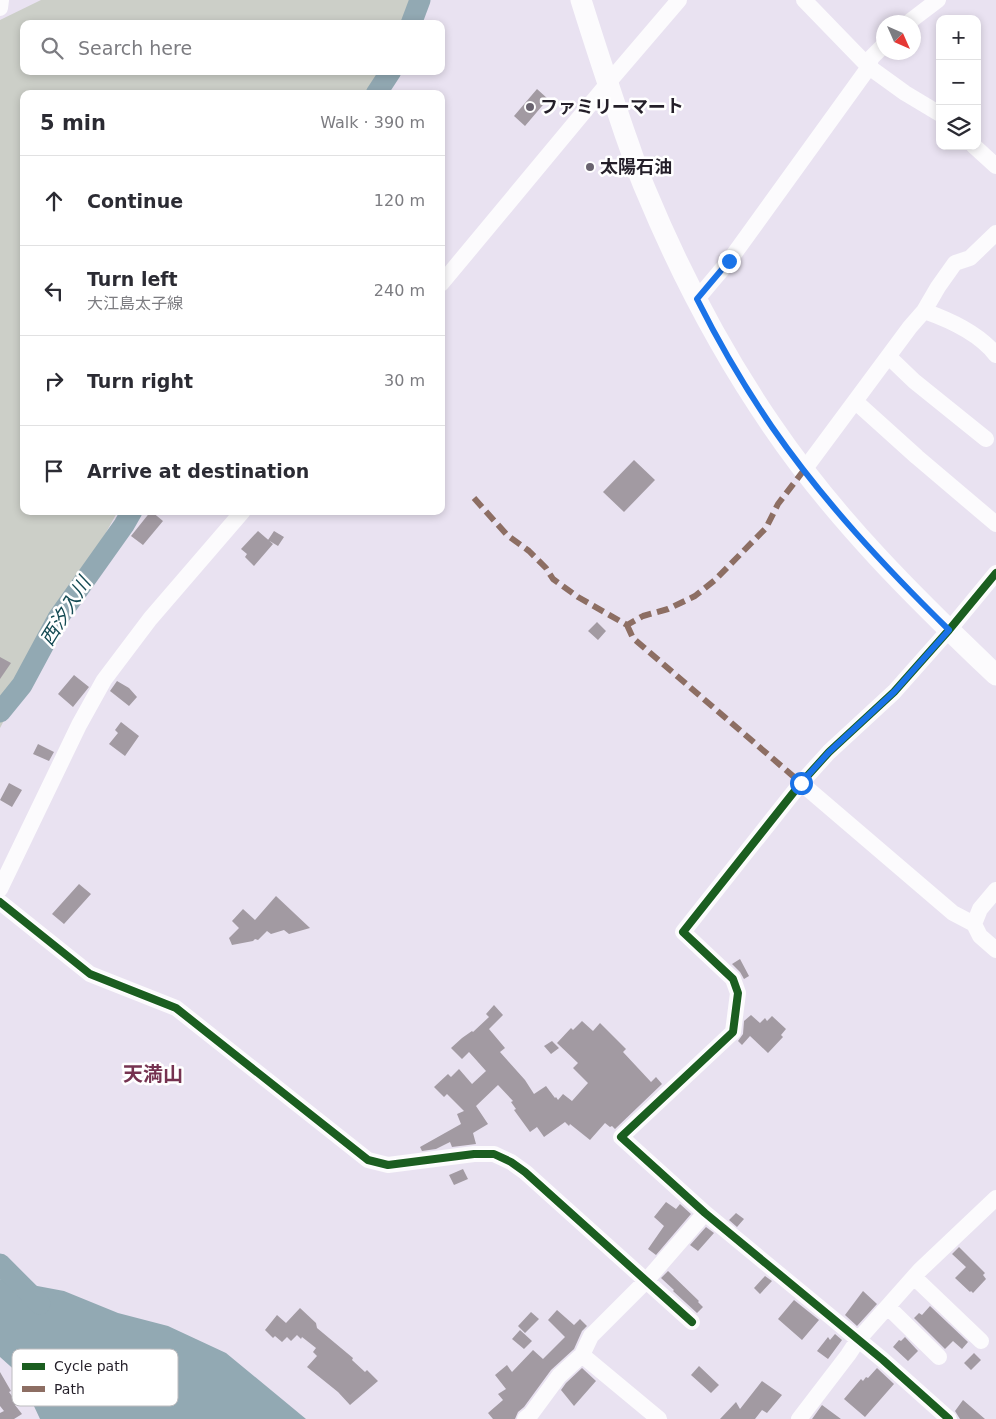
<!DOCTYPE html>
<meta charset="utf-8">
<style>
body{margin:0;font-family:"DejaVu Sans","Noto Sans JP",sans-serif;background:#f2f2f3;color:#2b2b33}
.controls{position:absolute;right:15px;top:15px;display:grid;overflow:hidden;border-radius:10px;box-shadow:0 2px 8px #0003}
.controls button{width:45px;height:45px;display:grid;place-items:center;padding:0;border:0;border-bottom:1px solid #e1e1e2;background:#fff;color:#2b2b33;font:25px sans-serif}
.compass{position:absolute;left:876px;top:15px;width:45px;height:45px;border-radius:50%;background:#fff;box-shadow:0 2px 8px #0003;rotate:135deg}
.stop{position:absolute;width:15px;height:15px;margin:-11px;border:4px solid #1a73e8;border-radius:50%;background:#fff}
.stop.end{background:#1a73e8;border-color:#fff;box-shadow:0 1px 5px #0008}
.list{margin:0;padding:0;list-style:none}
h2{display:flex;justify-content:space-between;align-items:center;height:65px;margin:0;padding:0 20px;font-size:21px}
h2 small{font-size:16px;font-weight:400;color:#7c7c81}
.list li{display:grid;grid-template-columns:32px 1fr auto;gap:15px;align-items:center;box-sizing:border-box;height:90px;padding:0 20px;border-top:1px solid #e1e1e2}
.list b{display:block;font-size:19px;white-space:nowrap}
.list p{margin:0;font-size:16px;white-space:nowrap;color:#7c7c81}
.list em{font-size:16px;font-style:normal;color:#7c7c81}
.icon{flex:none;width:28px;height:28px;fill:none;stroke:currentColor;stroke-width:2;stroke-linecap:round;stroke-linejoin:round}
.map{position:relative;flex:none;width:996px;height:1419px;overflow:hidden}
.search{position:absolute;background:#fff;box-shadow:0 2px 8px #0003;left:20px;top:20px;width:425px;height:55px;display:flex;align-items:center;gap:12px;box-sizing:border-box;padding:0 18px;border-radius:10px;color:#7c7c81;font-size:19px}
.panel{position:absolute;background:#fff;box-shadow:0 2px 8px #0003;left:20px;top:90px;width:425px;height:425px;border-radius:10px}
.map>svg:first-child{display:block}
.green{fill:#cccfc8}
.water{fill:#92a9b3}
.lines{fill:none;stroke-linecap:round;stroke-linejoin:round}
.river{stroke:#92a9b3;stroke-width:21}
.building{fill:#a29aa2}
.minor{stroke:#fcfbfd;stroke-width:16}
.major{stroke:#fcfbfd;stroke-width:21}
.quiet{stroke:#8d6e63;stroke-width:6;stroke-dasharray:12 6;stroke-linecap:butt}
.cycleway-casing{stroke:#fff;stroke-width:11}
.cycleway{stroke:#1b5e20;stroke-width:8}
.route{stroke:#1a73e8;stroke-width:6}
.poi-dot{fill:#69636f;stroke:#fff;stroke-width:2}
.labels{text-anchor:middle;stroke-width:5;stroke-linejoin:round;paint-order:stroke}
.poi-label{font-size:18px;font-weight:bold;fill:#241f29;stroke:#fff;text-anchor:start}
.water-label{font-size:19px;font-style:italic;fill:#144a53;stroke:#fff}
.quarter-label{font-size:20px;font-weight:bold;fill:#753250;stroke:#fff}
.key{fill:#fff;stroke:#bdbcbf;stroke-width:1}
.key-label{font-size:14px;fill:#241f29}
</style>
<div class="map">
<svg width="996" height="1419" viewBox="0 0 996 1419">
<rect width="100%" height="100%" fill="#e9e2f1"/>
<path class="green" d="M41,0H413L404,24H24V71H386L383,81L373,94H24V511H118L65,606L0,728V20Z"/>
<path class="water" d="M0,1279L64,1291L118,1313L168,1326L226,1353L306,1419H40L19,1374L0,1357Z"/>
<g class="lines">
<path class="river" d="M411,24L420,0
M376,94L391,71
M0,712L22,685L58,618L124,525L132,511
M0,1264L40,1304"/>
</g>
<path class="building" d="M537,89L548,99L525,126L514,116Z
M634,460L655,480L624,512L603,492Z
M151,511L163,521L143,545L131,536Z
M258,531L273,544L254,566L245,557L247,554L241,549Z
M274,531L284,537L278,546L268,540Z
M597,622L606,631L598,640L588,631Z
M0,657L11,663L0,679Z
M74,675L89,687L73,707L58,694Z
M117,681L129,688L137,697L129,706L110,691Z
M121,722L139,736L125,756L109,744L118,733L115,730Z
M38,744L54,752L49,761L33,754Z
M9,783L22,790L12,807L0,800Z
M79,884L91,894L64,924L52,914Z
M276,896L310,928L289,934L284,930L271,934L267,931L258,940L255,939L253,941L232,945L229,938L239,928L232,921L243,909L255,920Z
M740,959L749,976L744,979L740,972L732,964Z
M494,1005L503,1015L489,1029L505,1048L500,1052L525,1080L534,1094L546,1086L555,1098L556,1097L558,1100L563,1094L572,1101L588,1083L573,1068L578,1063L557,1043L571,1028L573,1030L582,1021L593,1031L600,1023L626,1049L623,1052L651,1082L656,1077L662,1084L615,1129L612,1126L610,1127L605,1123L590,1140L570,1124L569,1126L565,1122L544,1137L537,1127L530,1132L514,1110L516,1109L511,1102L513,1101L498,1085L476,1106L488,1124L473,1133L476,1144L452,1147L450,1142L436,1149L422,1151L420,1147L461,1124L457,1114L464,1111L447,1094L444,1097L434,1087L448,1074L451,1077L459,1069L472,1084L486,1071L469,1052L462,1059L451,1048L462,1038L472,1031L473,1032L489,1017L486,1014Z
M751,1015L760,1023L765,1018L767,1021L772,1016L786,1029L781,1035L783,1037L768,1053L750,1036L742,1045L738,1041L743,1034L744,1021Z
M552,1041L559,1048L551,1054L544,1046Z
M463,1169L468,1179L454,1185L449,1175Z
M666,1202L676,1209L680,1204L691,1214L656,1255L648,1249L664,1226L654,1217Z
M736,1213L744,1219L737,1227L729,1220Z
M706,1227L714,1233L698,1251L690,1245Z
M959,1247L985,1273L983,1275L986,1279L973,1293L971,1291L970,1292L955,1278L966,1267L952,1254Z
M668,1271L699,1301L698,1302L703,1307L697,1313L673,1291L674,1290L661,1278Z
M765,1276L772,1281L760,1294L754,1288Z
M863,1291L877,1304L857,1326L845,1315Z
M794,1300L819,1320L802,1340L778,1319Z
M930,1306L968,1342L962,1349L953,1341L945,1349L914,1318L919,1313L922,1315Z
M300,1308L316,1323L317,1328L353,1358L352,1360L365,1372L367,1370L378,1381L350,1405L338,1392L307,1367L317,1356L313,1352L316,1348L302,1337L301,1339L297,1335L291,1341L287,1337L282,1342L275,1336L273,1338L265,1330L277,1315L286,1323Z
M557,1310L574,1325L580,1319L587,1326L582,1331L574,1349L551,1370L524,1407L518,1412L515,1419H493L488,1413L503,1400L498,1394L506,1389L495,1375L507,1365L512,1372L533,1350L543,1359L565,1337L548,1320Z
M531,1312L539,1319L525,1333L518,1326Z
M520,1330L532,1341L524,1349L512,1339Z
M835,1334L842,1340L828,1359L817,1351L828,1337L830,1340Z
M905,1337L918,1351L908,1361L893,1347L899,1340L901,1341Z
M974,1353L981,1360L971,1370L964,1363Z
M699,1366L719,1385L711,1393L691,1375Z
M582,1368L596,1381L574,1406L561,1390L566,1383Z
M877,1368L894,1384L865,1417L844,1399L861,1379L863,1381L866,1377L868,1378Z
M0,1372L11,1391L9,1392L17,1403L15,1405L22,1414L14,1419H0V1413L4,1411L0,1406Z
M762,1381L782,1395L767,1413L762,1410L755,1419H720L736,1402L740,1409Z
M963,1400L985,1419H960L955,1411Z
M822,1405L841,1419H812Z"/>
<g class="lines">
<path class="minor" d="M804,0L869,67L905,93L940,114
M0,8L1,0
M909,22L938,0
M974,146L996,166
M441,284L608,83L679,0
M697,299L729,261L869,67L871,58L884,45
M924,311C950,320 979,333 996,355
M889,357L914,381L986,439
M856,402L917,457L996,524
M804,470L910,327L924,311L938,287L955,263L970,258L996,233
M801,783L953,913L974,924
M0,889L79,725L104,680L150,619L243,511
M996,890L980,909L974,924L980,936L996,950
M0,902L90,974L176,1008L368,1160L388,1165L474,1154H494L511,1162L525,1172L692,1322
M914,1277L981,1341
M888,1307L939,1357
M582,1355L659,1419
M525,1419L531,1414L559,1376L582,1355L591,1336L646,1281L705,1213
M799,1419L848,1355L858,1340L920,1270L996,1198
M949,1419L883,1360L705,1213L621,1137L733,1032L738,993L733,979L683,932L801,783L829,752L894,692L949,630L996,573"/>
<path class="major" d="M581,0C595,45 610,90 625,134C632,153 638,173 646,191C680,273 722,353 772,426C835,519 915,598 996,675"/>
<path class="quiet" d="M474,498L507,535L529,551L546,568L553,579L578,597L627,625L643,616L668,609L695,596L715,580L766,528L778,504L804,470
M627,625L633,638L801,783"/>
<g class="cycleway-casing">
<path id="cycleway" d="M0,902L90,974L176,1008L368,1160L388,1165L474,1154H494L511,1162L525,1172L692,1322
M949,1419L883,1360L705,1213L621,1137L733,1032L738,993L733,979L683,932L801,783L829,752L894,692L949,630L996,573"/>
</g>
<use href="#cycleway" class="cycleway"/>
</g>
<g class="lines">
<path class="route" d="M729,261L697,299C719,343 744,386 772,427C823,501 885,567 949,630L894,692L829,752L801,783"/>
</g>
<g class="poi-dot">
<circle cx="530" cy="107" r="5"/>
<circle cx="590" cy="167" r="5"/>
</g>
<g class="labels">
<g class="poi-label">
<text x="540" y="113">ファミリーマート</text>
<text x="600" y="173">太陽石油</text>
</g>
<g class="water-label">
<text transform="translate(65 611) rotate(-58)" y="7">西汐入川</text>
</g>
<g class="quarter-label">
<text x="153" y="1081">天満山</text>
</g>
</g>
<rect x="12" y="1349" width="166" height="57" rx="8" class="key"/>
<rect x="22" y="1363" width="23" height="7" fill="#1b5e20"/>
<rect x="22" y="1386" width="23" height="6" fill="#8d6e63"/>
<g class="key-label">
<text x="54" y="1371">Cycle path</text>
<text x="54" y="1394">Path</text>
</g>
</svg>
<div class="controls">
<button>+</button>
<button>−</button>
<button><svg class="icon" aria-label="layers" viewBox="0 0 24 24"><path d="M12 4l9 5-9 5-9-5zM3 14l9 5 9-5"/></svg></button>
</div>
<svg class="compass" viewBox="-18 -18 36 36"><path d="M0-13l5 13h-10z" fill="#e53935"/><path d="M0 13l5-13h-10z" fill="#7c7c81"/></svg>
<div class="stop" style="left:801px;top:783px"></div>
<div class="stop end" style="left:729px;top:261px"></div>
<div class="search"><svg class="icon" aria-label="search" viewBox="0 0 24 24"><circle cx="10" cy="10" r="6"/><path d="M15 15l6 6"/></svg>Search here</div>
<section class="panel">
<h2>5 min<small>Walk · 390 m</small></h2>
<ul class="list">
<li><svg class="icon" aria-label="ahead" viewBox="0 0 24 24"><path d="M12 20V5M6 11l6-6 6 6"/></svg><div><b>Continue</b></div><em>120 m</em></li>
<li><svg class="icon" aria-label="left" viewBox="0 0 24 24"><path d="M17 20v-9H6M10 6l-5 5 5 5"/></svg><div><b>Turn left</b><p>大江島太子線</p></div><em>240 m</em></li>
<li><svg class="icon" aria-label="right" viewBox="0 0 24 24"><path d="M7 20v-9h11M14 6l5 5-5 5"/></svg><div><b>Turn right</b></div><em>30 m</em></li>
<li><svg class="icon" aria-label="arrive" viewBox="0 0 24 24"><path d="M6 21V4h12l-3 4 3 4H6"/></svg><div><b>Arrive at destination</b></div></li>
</ul>
</section>
</div>
